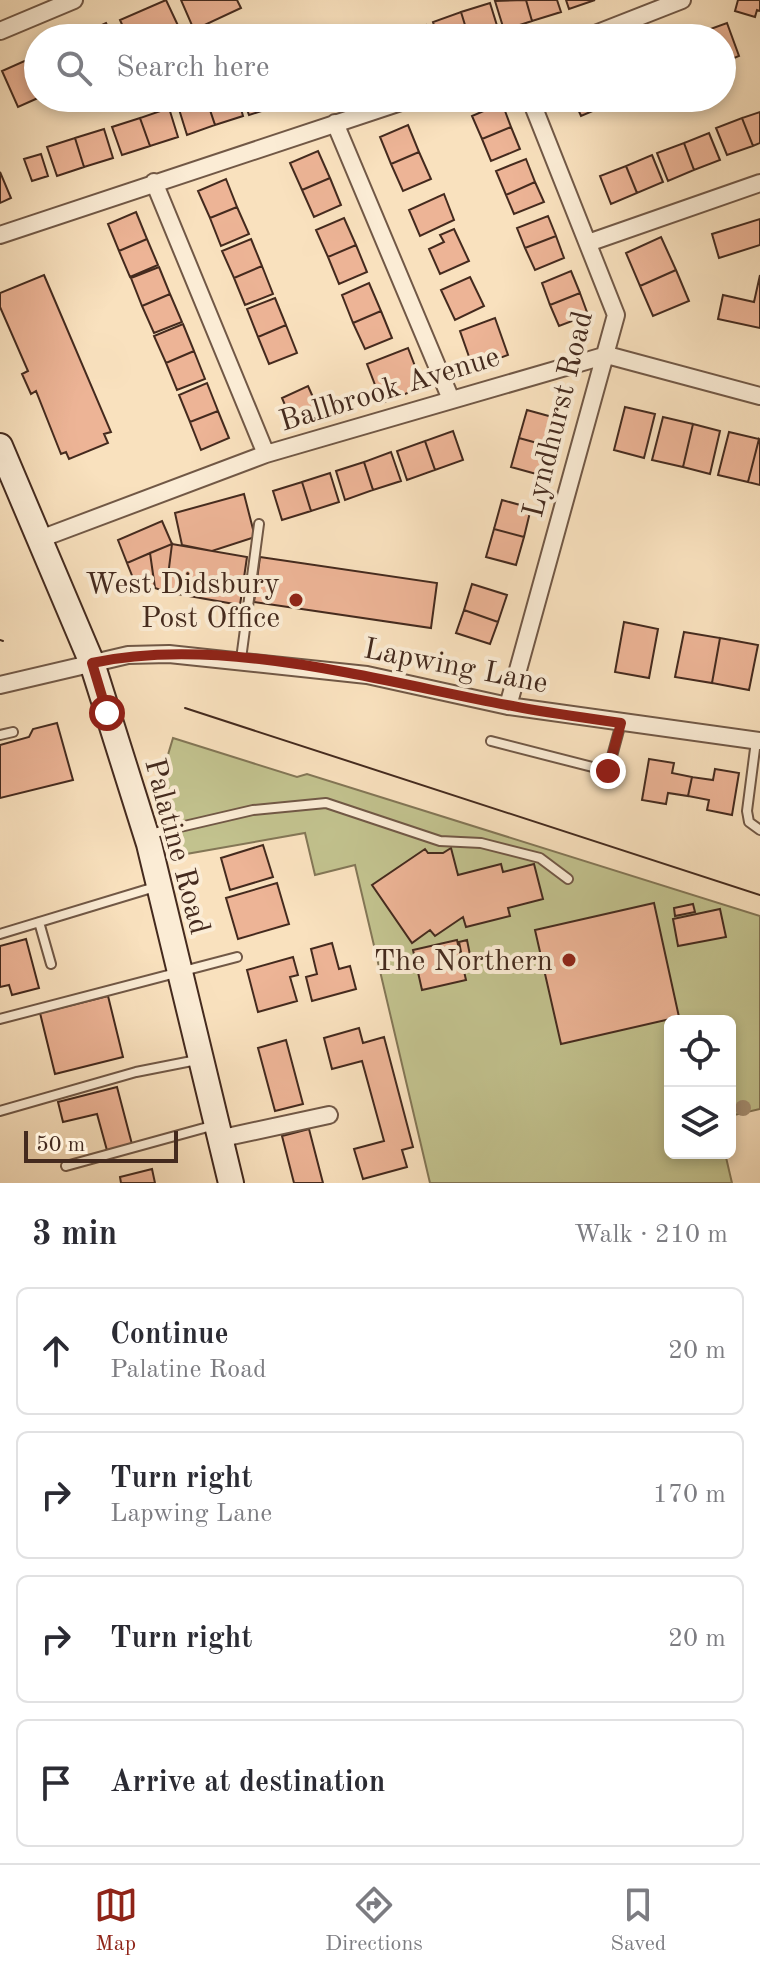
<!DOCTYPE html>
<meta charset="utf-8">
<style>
body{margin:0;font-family:"Old Standard TT",serif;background:#f2f2f3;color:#2b2b33}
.controls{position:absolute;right:24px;bottom:24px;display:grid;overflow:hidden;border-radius:12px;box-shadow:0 4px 12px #0003}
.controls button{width:72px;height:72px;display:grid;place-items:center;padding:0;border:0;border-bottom:2px solid #e1e1e2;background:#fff;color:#2b2b33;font:40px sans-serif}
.scale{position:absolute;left:24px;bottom:20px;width:154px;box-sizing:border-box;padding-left:8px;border:4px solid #442a1e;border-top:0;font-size:22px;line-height:28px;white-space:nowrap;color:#442a1e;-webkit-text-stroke:6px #fbecd5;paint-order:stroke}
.stop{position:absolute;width:24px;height:24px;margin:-18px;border:6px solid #8f2418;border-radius:50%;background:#fff}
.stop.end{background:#8f2418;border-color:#fff;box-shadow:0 2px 8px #0008}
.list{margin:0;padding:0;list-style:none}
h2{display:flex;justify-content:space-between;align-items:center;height:104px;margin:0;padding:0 32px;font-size:34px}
h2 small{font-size:26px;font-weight:400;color:#7c7c81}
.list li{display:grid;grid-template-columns:52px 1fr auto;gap:24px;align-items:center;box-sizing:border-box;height:128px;margin:0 16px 16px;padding:0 16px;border:2px solid #e1e1e2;border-radius:12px}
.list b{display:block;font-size:30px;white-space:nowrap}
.list p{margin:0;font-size:26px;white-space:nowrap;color:#7c7c81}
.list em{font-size:26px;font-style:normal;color:#7c7c81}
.icon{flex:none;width:44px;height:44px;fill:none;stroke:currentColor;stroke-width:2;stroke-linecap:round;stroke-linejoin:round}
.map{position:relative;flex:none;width:760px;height:1183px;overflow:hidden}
.search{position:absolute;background:#fff;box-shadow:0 4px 12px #0003;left:24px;right:24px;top:24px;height:88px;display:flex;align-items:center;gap:20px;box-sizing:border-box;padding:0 28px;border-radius:44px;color:#7c7c81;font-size:30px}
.sheet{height:680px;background:#fff}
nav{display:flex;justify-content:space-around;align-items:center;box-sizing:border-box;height:112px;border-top:2px solid #e1e1e2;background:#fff;font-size:22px;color:#7c7c81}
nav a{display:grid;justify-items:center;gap:4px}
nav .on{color:#8f2418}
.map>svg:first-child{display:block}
.green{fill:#c2c28e;stroke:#837656;stroke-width:2}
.building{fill:#edb496;stroke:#442a1e;stroke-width:2}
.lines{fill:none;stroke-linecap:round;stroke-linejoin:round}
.service-casing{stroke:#715846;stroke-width:12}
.minor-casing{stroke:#715846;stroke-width:20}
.secondary-casing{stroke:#442a1e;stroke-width:28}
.service{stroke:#fbecd5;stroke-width:8}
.minor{stroke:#fbecd5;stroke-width:16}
.secondary{stroke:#fbecd5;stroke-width:24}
.tram{stroke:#442a1e;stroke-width:2}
.tree{fill:#a79175}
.route{stroke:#8f2418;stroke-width:10}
.poi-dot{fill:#8f2418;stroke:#fbecd5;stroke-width:3}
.labels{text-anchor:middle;stroke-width:8;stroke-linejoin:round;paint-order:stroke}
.street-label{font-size:30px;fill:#442a1e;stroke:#fbecd5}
.poi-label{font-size:30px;fill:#442a1e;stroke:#fbecd5;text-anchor:end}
</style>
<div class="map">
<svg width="760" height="1183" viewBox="0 0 760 1183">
<rect width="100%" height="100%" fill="#f9e1be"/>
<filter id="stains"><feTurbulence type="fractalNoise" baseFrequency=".0025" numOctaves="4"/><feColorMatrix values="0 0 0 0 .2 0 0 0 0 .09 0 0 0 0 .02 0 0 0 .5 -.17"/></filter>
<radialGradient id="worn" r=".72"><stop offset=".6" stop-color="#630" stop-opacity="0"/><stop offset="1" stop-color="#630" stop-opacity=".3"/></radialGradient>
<path class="green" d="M173,738L297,777L307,774L760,916V1109L730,1116V1021H670V1153H725L732,1183H430L355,865L315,875L305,833L169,857L155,798Z"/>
<path class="building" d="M166,0L182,34L173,38H128L120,20Z
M181,0H237L241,8L194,30Z
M526,0L532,21L504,30L495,1Z
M526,0H557L561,12L532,21Z
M566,0H595L569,9Z
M738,0H760V11L757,10L755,17L735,11Z
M490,3L499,32L469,38L461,12Z
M461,12L469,38H438L433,22Z
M106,23L113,38H73Z
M727,23L739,56L722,63V38H705L702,32Z
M426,25L430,38H399L397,34Z
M38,55V98L18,107L2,71Z
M206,98L215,125L187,135L178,106Z
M206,98H238L243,116L215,125Z
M243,98H274L277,106L249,115Z
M274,98H300L277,106Z
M573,98H604L607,105L581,116Z
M502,103L511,127L482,139L472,116Z
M169,108L178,137L150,146L140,118Z
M760,112V143L753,146L742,118Z
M140,118L150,146L122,155L112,127Z
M742,118L753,146L727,155L716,128Z
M408,125L419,152L391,164L380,137Z
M511,127L520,149L491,161L482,139Z
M104,129L113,158L84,167L75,138Z
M709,133L720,160L694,170L684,143Z
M75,138L84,167L57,176L47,147Z
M684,143L694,170L668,181L657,153Z
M318,151L330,178L302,190L290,163Z
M419,152L431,179L403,191L391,164Z
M41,154L48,176L32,181L24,159Z
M652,155L663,182L637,193L626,166Z
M526,159L535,182L506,195L496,171Z
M626,166L637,193L611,204L600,176Z
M0,172L11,198L0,203Z
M330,178L341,205L314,217L302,190Z
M226,179L237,207L210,218L198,191Z
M535,182L544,202L514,214L506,195Z
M444,194L454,220L420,236L409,210Z
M237,207L249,234L221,246L210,218Z
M136,212L147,239L119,251L108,224Z
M548,216L556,236L525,248L517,228Z
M344,218L356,245L328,257L316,230Z
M760,219V245L719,258L712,234Z
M454,229L469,261L440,274L429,249L444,242L440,235Z
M556,236L564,258L535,270L525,248Z
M661,237L676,270L640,286L626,253Z
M147,239L158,265L130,277L119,251Z
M251,239L262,266L234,278L222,251Z
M356,245L367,272L339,284L328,257Z
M262,266L273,294L245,305L234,278Z
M159,267L170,294L142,306L131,278Z
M676,270L689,301L653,316L640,286Z
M571,271L580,293L550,305L542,283Z
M44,275L111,432L104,434L108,443L69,459L66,452L61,454L36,391L31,394L22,374L28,371L0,307V293Z
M760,275V328L718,319L723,295L754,302Z
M470,277L484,306L455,320L441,290Z
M369,283L381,311L353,323L342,295Z
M580,293L588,315L559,326L550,305Z
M170,294L182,322L154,333L142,306Z
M275,298L286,325L258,337L247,309Z
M381,311L392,338L365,349L353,323Z
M495,318L508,355L473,368L460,331Z
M183,324L194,351L166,363L154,336Z
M286,325L297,353L269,364L258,337Z
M408,348L423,387L382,403L367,364Z
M194,351L205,379L177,390L166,363Z
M207,383L218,411L190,422L179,395Z
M308,386L320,413L293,424L282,398Z
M625,407L655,414L644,458L614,450Z
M527,410L556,418L548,446L519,438Z
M218,411L229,438L201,450L190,422Z
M663,417L693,424L683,467L652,460Z
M693,424L720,431L710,474L683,467Z
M453,431L463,460L435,470L425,441Z
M729,432L759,439L748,482L718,475Z
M519,438L548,446L540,475L511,467Z
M759,439L760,440V485L748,482Z
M425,441L435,470L407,480L397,451Z
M391,452L401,481L373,490L364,462Z
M364,462L373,490L345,500L336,471Z
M330,473L339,502L311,511L302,482Z
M302,482L311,511L282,520L273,491Z
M244,494L255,537L212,551L182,545L175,513Z
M502,500L531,508L524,537L494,529Z
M162,521L172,544L127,563L118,540Z
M494,529L524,537L516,565L486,557Z
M172,544L166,592L155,588L150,553Z
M172,544L247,557L240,605L166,592Z
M150,553L155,588L135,583L127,563Z
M260,557L437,583L431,628L254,602Z
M472,584L507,595L498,622L464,610Z
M464,610L498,622L490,644L456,633Z
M624,622L658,629L649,678L615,672Z
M684,632L720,638L712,683L675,677Z
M720,638L758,645L749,690L712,683Z
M57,723L73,780L0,798V745L29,737L33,729Z
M649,759L674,763L672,773L692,777L688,796L668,793L666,804L642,800Z
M715,769L739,773L732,815L707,810L709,800L688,796L692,777L713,780Z
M263,845L273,877L230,890L221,858Z
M451,848L458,875L501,864L503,872L534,864L543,899L508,908L510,916L466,927L463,917L435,936L430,930L412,943L372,885L425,849L428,853H443Z
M277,883L289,924L238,939L226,898Z
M654,903L679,1017L561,1044L535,930Z
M693,904L695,912L675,916L674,908Z
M720,909L726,937L678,946L673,919Z
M26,939L39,988L12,995L9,985L0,987V946Z
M457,940L466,980L422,990L413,950Z
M467,940L471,960L463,962L459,942Z
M332,943L339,969L350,966L356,989L312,1001L306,977L317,974L311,949Z
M293,957L298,975L290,977L297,1001L258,1012L247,970Z
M108,996L123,1057L55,1074L40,1013Z
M359,1028L363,1043L384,1037L413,1147L402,1150L407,1167L363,1179L354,1149L384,1141L362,1061L332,1069L324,1038Z
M286,1040L303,1104L275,1111L258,1048Z
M117,1087L133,1148L108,1154L97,1114L63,1122L58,1102Z
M309,1129L323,1183H294L282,1136Z
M152,1169L155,1183H121L120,1177Z"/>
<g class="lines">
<g class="service-casing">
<path id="service" d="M241,659L259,524
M0,735L13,732
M491,741L608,771L621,723
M756,741L747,811L749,822L760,830
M150,834L253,810L326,803L440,841L481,843L540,858L568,879
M39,922L51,964
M0,934L155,887
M0,1019L237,957
M0,1111L136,1072L197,1060
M66,1166L215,1125"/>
</g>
<g class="minor-casing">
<path id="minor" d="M0,31L74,0
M585,38L682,0
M335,123L450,397
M154,182L266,454
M0,235L413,98
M588,243L760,183
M40,539L266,454L607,355L760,396
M0,685L128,655L169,654L367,675L508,706L760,741
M508,706L616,315L530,98
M218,1139L329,1115"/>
</g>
<g class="secondary-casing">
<path id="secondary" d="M0,446L92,663L149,844L231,1183"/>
</g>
<use href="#service" class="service"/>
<use href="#minor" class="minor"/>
<use href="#secondary" class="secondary"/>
<path class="tram" d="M0,640L3,641
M185,708L760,895"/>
</g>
<circle class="tree" cx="743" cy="1108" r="8"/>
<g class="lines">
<path class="route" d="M107,713L92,663C221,635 379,681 507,705C545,713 583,717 621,723L608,771"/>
</g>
<g class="poi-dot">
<circle cx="296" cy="600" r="8"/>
<circle cx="569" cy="960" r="8"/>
</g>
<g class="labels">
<g class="street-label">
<text transform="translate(389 388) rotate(-17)" y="10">Ballbrook Avenue</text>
<text transform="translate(557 414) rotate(-76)" y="10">Lyndhurst Road</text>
<text transform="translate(456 665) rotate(11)" y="10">Lapwing Lane</text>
<text transform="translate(178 846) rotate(75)" y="10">Palatine Road</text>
</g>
<g class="poi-label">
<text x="280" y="593">West Didsbury<tspan x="280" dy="34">Post Office</tspan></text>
<text x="553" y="970">The Northern</text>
</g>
</g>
<rect width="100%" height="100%" filter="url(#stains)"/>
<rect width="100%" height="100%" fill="url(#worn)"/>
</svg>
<div class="controls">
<button><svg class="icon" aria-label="locate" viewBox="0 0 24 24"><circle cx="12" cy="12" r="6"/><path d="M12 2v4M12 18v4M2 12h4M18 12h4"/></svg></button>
<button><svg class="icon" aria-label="layers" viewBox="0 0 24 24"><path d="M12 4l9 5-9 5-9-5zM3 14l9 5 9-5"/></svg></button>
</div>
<div class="scale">50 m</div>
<div class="stop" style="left:107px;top:713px"></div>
<div class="stop end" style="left:608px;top:771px"></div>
<div class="search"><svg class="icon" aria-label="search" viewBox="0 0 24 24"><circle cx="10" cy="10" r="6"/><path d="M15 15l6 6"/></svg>Search here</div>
</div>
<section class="sheet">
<h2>3 min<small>Walk · 210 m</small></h2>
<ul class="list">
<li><svg class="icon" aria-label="ahead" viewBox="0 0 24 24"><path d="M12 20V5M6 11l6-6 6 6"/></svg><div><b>Continue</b><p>Palatine Road</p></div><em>20 m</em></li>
<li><svg class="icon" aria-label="right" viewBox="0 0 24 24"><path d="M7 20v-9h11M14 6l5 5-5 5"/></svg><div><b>Turn right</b><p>Lapwing Lane</p></div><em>170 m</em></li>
<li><svg class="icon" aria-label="right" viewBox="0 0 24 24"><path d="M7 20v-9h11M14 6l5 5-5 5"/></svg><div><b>Turn right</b></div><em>20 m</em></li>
<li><svg class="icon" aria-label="arrive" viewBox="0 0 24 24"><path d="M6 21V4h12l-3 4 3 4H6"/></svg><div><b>Arrive at destination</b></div></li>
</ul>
</section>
<nav>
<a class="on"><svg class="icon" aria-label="map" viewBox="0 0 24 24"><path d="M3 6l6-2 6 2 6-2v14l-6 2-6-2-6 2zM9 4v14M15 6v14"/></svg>Map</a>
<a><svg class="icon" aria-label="directions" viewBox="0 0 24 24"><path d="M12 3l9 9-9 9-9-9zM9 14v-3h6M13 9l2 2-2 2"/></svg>Directions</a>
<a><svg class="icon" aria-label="saved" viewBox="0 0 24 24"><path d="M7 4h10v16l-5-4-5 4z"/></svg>Saved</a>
</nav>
